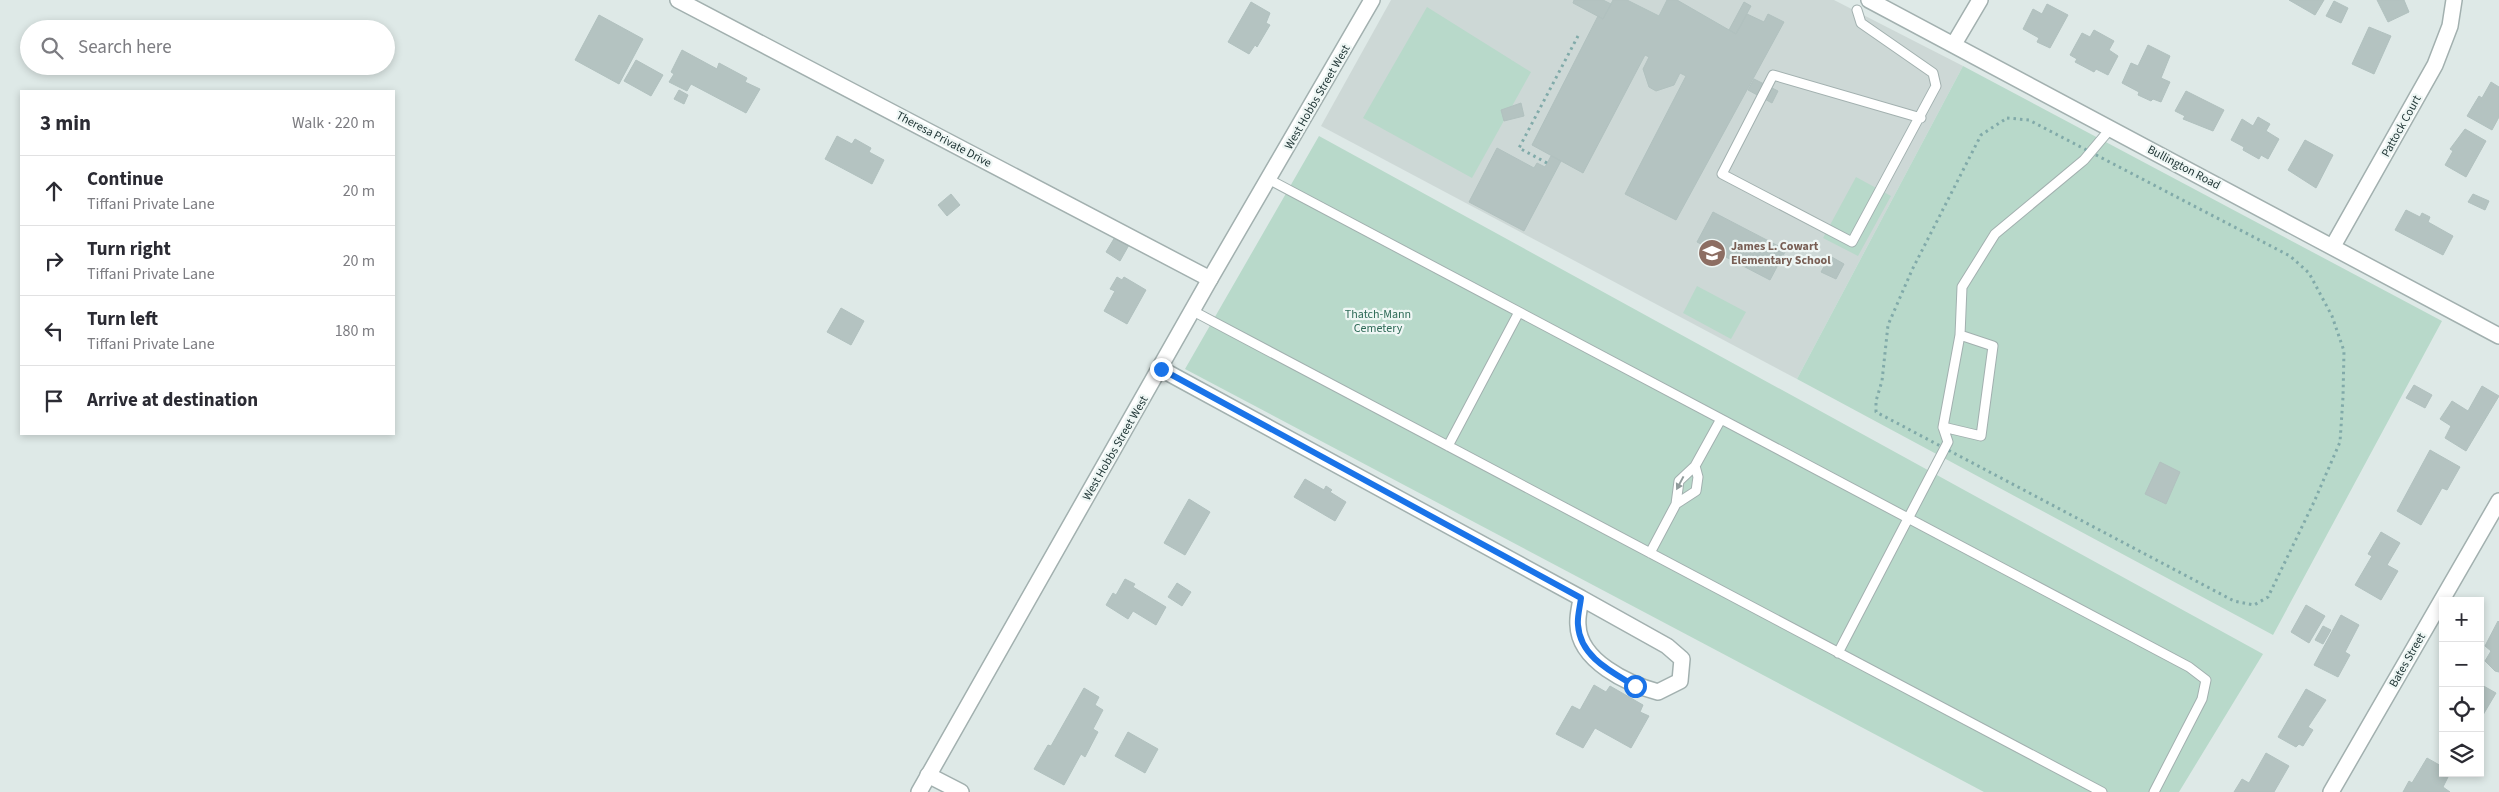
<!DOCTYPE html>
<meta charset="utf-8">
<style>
body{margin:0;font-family:"Source Sans 3",sans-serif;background:#f7f7f7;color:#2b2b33}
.controls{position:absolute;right:15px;bottom:15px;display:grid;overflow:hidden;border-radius:0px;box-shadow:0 2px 8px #0003}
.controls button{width:45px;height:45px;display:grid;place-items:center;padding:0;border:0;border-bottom:1px solid #e1e1e2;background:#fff;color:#2b2b33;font:25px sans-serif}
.stop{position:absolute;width:15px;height:15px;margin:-11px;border:4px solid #1a73e8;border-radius:50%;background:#fff}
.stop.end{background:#1a73e8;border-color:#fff;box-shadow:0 1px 5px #0008}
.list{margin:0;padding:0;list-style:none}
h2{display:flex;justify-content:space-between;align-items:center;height:65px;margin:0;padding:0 20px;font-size:21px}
h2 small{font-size:16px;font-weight:400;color:#7c7c81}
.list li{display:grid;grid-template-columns:32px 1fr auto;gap:15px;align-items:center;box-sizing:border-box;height:70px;padding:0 20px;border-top:1px solid #e1e1e2}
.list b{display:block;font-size:19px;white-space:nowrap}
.list p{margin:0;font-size:16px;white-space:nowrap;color:#7c7c81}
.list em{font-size:16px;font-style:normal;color:#7c7c81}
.icon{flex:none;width:28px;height:28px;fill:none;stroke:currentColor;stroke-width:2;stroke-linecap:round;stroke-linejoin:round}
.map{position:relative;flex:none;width:2499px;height:792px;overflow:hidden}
.search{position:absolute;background:#fff;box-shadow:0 2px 8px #0003;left:20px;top:20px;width:375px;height:55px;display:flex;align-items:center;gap:12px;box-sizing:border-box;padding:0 18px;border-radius:28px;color:#7c7c81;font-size:19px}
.panel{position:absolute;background:#fff;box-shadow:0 2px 8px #0003;left:20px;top:90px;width:375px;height:345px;border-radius:0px}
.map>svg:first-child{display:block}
.built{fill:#cdd8d6}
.green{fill:#b8d9ca}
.building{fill:#b4c3c1;stroke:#b1c1bf}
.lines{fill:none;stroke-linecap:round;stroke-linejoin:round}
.service-casing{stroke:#a2b0af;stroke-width:11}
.minor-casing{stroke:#a2b0af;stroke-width:18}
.tertiary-casing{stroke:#a2b0af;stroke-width:18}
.path{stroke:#81aaa9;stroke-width:3;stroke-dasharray:2.5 4;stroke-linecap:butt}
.service{stroke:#fff;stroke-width:9}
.minor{stroke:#fff;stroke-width:15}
.tertiary{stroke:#fff;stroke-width:15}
.oneway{fill:#909b9b}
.route{stroke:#1a73e8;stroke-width:6}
.labels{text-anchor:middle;stroke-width:4.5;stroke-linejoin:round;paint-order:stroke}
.street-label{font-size:12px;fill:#213737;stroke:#eef6f4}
.education-label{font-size:12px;font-weight:bold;fill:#785e54;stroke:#eef6f4;text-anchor:start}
.park-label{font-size:12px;fill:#2e6a57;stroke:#eef6f4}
</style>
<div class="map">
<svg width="2499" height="792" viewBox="0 0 2499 792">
<rect width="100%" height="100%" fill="#dee9e7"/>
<path class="built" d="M1391,0H1834L1963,66L1797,379L1321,126Z"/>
<path class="green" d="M1427,7L1531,72L1472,178L1363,118Z
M1963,66L2442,321L2273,635L1797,379Z
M1319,136L2263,654L2179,792H1984L1185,369Z
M1856,177L1891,196L1858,256L1823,238Z
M1697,286L1746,312L1731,339L1683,313Z"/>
<path class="building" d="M1574,0H1603L1611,4L1603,19L1573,3Z
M1613,0H1627L1659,16L1667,0H1677L1736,34L1747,14L1764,22L1768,14L1784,22L1676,220L1625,194L1686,76L1680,73L1674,85L1656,91L1649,87L1643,69L1649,57L1645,55L1583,173L1532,145L1598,16L1603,19Z
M2289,0H2324L2315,15Z
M2377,0H2404L2409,12L2388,22Z
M2334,1L2348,8L2341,23L2326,16Z
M1251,2L1270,13L1266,23L1270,25L1257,47L1255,45L1249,54L1228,42Z
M1744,2L1751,6L1736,34L1729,30Z
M2047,4L2068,15L2050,48L2037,42L2039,38L2023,29L2033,9L2042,14Z
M599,15L643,39L619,84L575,60Z
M2369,27L2391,36L2374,74L2352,64Z
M2094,30L2114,41L2109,50L2118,56L2108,75L2096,69L2094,72L2075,62L2077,59L2070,55L2082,33L2090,37Z
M2148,45L2170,56L2161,78L2170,82L2161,102L2153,99L2151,101L2138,95L2139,92L2122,83L2131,63L2138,66Z
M682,50L717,69L719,63L747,78L745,82L760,89L746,113L691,84L687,91L669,82L674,74L671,72Z
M636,60L663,75L651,96L624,81Z
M1754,79L1778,91L1772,103L1748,90Z
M2491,82L2499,87V117L2492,130L2467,116L2479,96L2482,98Z
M679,90L688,95L684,104L674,99Z
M2186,91L2224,110L2213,131L2183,119L2185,116L2175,111Z
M1521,103L1524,116L1504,121L1501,110Z
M2258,117L2270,124L2266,131L2279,139L2268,159L2261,155L2259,159L2243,150L2244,147L2231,140L2242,119L2253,126Z
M2465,129L2486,141L2466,177L2445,165L2453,151L2450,149Z
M837,136L852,144L855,139L871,148L869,152L884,160L872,184L825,159Z
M2305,140L2333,155L2316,188L2288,170Z
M1497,148L1534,168L1537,163L1545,167L1551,156L1561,161L1524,231L1469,202Z
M951,194L960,205L947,216L938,205Z
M2473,194L2489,201L2485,210L2468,202Z
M2406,210L2420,217L2422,213L2430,217L2428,222L2453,236L2443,255L2395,230Z
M1713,212L1786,250L1770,280L1697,242Z
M1115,237L1129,245L1120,261L1106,252Z
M1830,256L1844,264L1836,279L1821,272Z
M1117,277L1122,280L1124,277L1146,290L1127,324L1104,311L1115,291L1110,289Z
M841,308L864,321L851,345L827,332Z
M2414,385L2432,395L2425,408L2406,398Z
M2482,386L2499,396L2466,451L2445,438L2451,426L2440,419L2452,401L2468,411Z
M2430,450L2460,467L2447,490L2442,488L2421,525L2397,511Z
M2160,462L2180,472L2166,504L2145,494Z
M1305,479L1324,490L1326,486L1332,490L1330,492L1346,502L1335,521L1294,497Z
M1189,499L1210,512L1185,555L1164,543Z
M2381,532L2400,543L2387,565L2398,571L2381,600L2355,585L2372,556L2368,554Z
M1125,579L1135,584L1133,587L1166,607L1156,625L1133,611L1128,619L1106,605L1113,593L1116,595Z
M1177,583L1191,592L1182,606L1168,597Z
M2306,605L2325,616L2309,643L2291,632Z
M2341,615L2359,625L2345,652L2350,655L2338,677L2314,665Z
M2498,621L2499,622V672L2495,671L2485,661L2491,651L2485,646Z
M2323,626L2331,630L2323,644L2315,640Z
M2480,684L2496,693L2480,720Z
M1594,685L1606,692L1610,686L1643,705L1640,712L1649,716L1631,748L1595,728L1583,748L1556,734L1572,706L1580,710Z
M1084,688L1099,697L1095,705L1103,710L1093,729L1098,732L1085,757L1081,754L1064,785L1034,769L1048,745L1051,746Z
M2306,689L2326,700L2308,727L2313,730L2303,746L2299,744L2296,747L2278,737Z
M1128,732L1158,749L1145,773L1115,756Z
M2266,753L2289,766L2274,792H2234L2242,779L2249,783Z
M2427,758L2443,767V773H2450L2443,787L2450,792H2403L2409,781L2412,783Z"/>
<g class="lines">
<g class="service-casing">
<path id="service" d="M1857,10L1861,23L1933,73L1936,86L1852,242L1722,174L1773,75L1921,118
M1270,180L2189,667L2206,680L2202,699L2154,792
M1193,311L2102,792
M1960,335L1993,346L1981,436L1943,427L1960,335L1962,287L1995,234L2084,160L2111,128
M1448,446L1519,312
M1676,504L1696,491L1698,477L1695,466
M1650,553L1676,504L1679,481L1695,466L1721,419
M1838,653L1948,442L1943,427"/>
</g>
<g class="minor-casing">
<path id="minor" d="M678,0L1210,279
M1869,0L2499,336
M1954,44L1980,0
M2333,246L2435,65L2450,26L2454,0
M1161,369L1581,598
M1581,598L1667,646L1682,659L1680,681L1658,692C1628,684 1579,661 1578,625C1577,616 1580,607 1581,598Z
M928,775L961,792
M2331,792L2499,501"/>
</g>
<g class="tertiary-casing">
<path id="tertiary" d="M919,792L1210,279L1372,0"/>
</g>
<path class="path" d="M2007,118L2029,120L2290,256L2309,273L2332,316L2344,351L2343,397L2340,442L2314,502L2268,597L2254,605L2234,601L1876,412V401L1882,381L1888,325L1912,270L1981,135Z
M1547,163L1519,148L1578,36"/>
<use href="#service" class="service"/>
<use href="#minor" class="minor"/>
<use href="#tertiary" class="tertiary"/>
</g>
<defs><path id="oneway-solid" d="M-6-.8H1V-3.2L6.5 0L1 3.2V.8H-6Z" transform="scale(1.25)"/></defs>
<use class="oneway" href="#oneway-solid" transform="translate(1680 483) rotate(118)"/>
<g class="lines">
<path class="route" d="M1161,369L1581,598C1580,607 1577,617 1578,625C1580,657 1612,672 1635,686"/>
</g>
<defs>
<g id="school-disc" transform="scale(1.4375)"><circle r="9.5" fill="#8d6e63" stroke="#eef6f4"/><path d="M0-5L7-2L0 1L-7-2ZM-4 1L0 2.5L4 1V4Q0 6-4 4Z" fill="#fff"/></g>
</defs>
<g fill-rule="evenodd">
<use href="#school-disc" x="1712" y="253"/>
</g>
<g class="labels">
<g class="street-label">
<text transform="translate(1317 97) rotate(-60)" y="4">West Hobbs Street West</text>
<text transform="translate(2401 126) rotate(-61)" y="4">Pattock Court</text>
<text transform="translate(944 139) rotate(28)" y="4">Theresa Private Drive</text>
<text transform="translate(2184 167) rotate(28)" y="4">Bullington Road</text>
<text transform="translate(1115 448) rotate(-60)" y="4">West Hobbs Street West</text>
<text transform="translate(2407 660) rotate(-60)" y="4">Bates Street</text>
</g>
<g class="education-label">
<text x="1731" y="250">James L. Cowart<tspan x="1731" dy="14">Elementary School</tspan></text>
</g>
<g class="park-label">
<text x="1378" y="318">Thatch-Mann<tspan x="1378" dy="14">Cemetery</tspan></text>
</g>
</g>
</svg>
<div class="controls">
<button>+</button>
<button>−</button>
<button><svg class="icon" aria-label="locate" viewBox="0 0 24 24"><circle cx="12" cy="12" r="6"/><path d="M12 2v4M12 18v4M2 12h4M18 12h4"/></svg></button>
<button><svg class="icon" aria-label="layers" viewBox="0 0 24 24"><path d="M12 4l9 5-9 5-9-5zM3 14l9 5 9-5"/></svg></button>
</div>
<div class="stop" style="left:1635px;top:686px"></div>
<div class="stop end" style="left:1161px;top:369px"></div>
<div class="search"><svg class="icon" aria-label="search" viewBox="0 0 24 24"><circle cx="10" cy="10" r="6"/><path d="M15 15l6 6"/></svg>Search here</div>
<section class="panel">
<h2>3 min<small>Walk · 220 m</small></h2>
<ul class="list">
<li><svg class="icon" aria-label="ahead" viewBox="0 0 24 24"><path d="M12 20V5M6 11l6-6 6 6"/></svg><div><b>Continue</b><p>Tiffani Private Lane</p></div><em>20 m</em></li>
<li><svg class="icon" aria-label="right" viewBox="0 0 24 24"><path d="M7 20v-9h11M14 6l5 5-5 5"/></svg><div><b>Turn right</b><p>Tiffani Private Lane</p></div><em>20 m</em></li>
<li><svg class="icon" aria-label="left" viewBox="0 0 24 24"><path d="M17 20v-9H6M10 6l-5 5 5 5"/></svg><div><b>Turn left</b><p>Tiffani Private Lane</p></div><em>180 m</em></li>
<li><svg class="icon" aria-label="arrive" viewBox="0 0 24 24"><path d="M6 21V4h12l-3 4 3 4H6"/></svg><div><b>Arrive at destination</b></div></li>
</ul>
</section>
</div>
